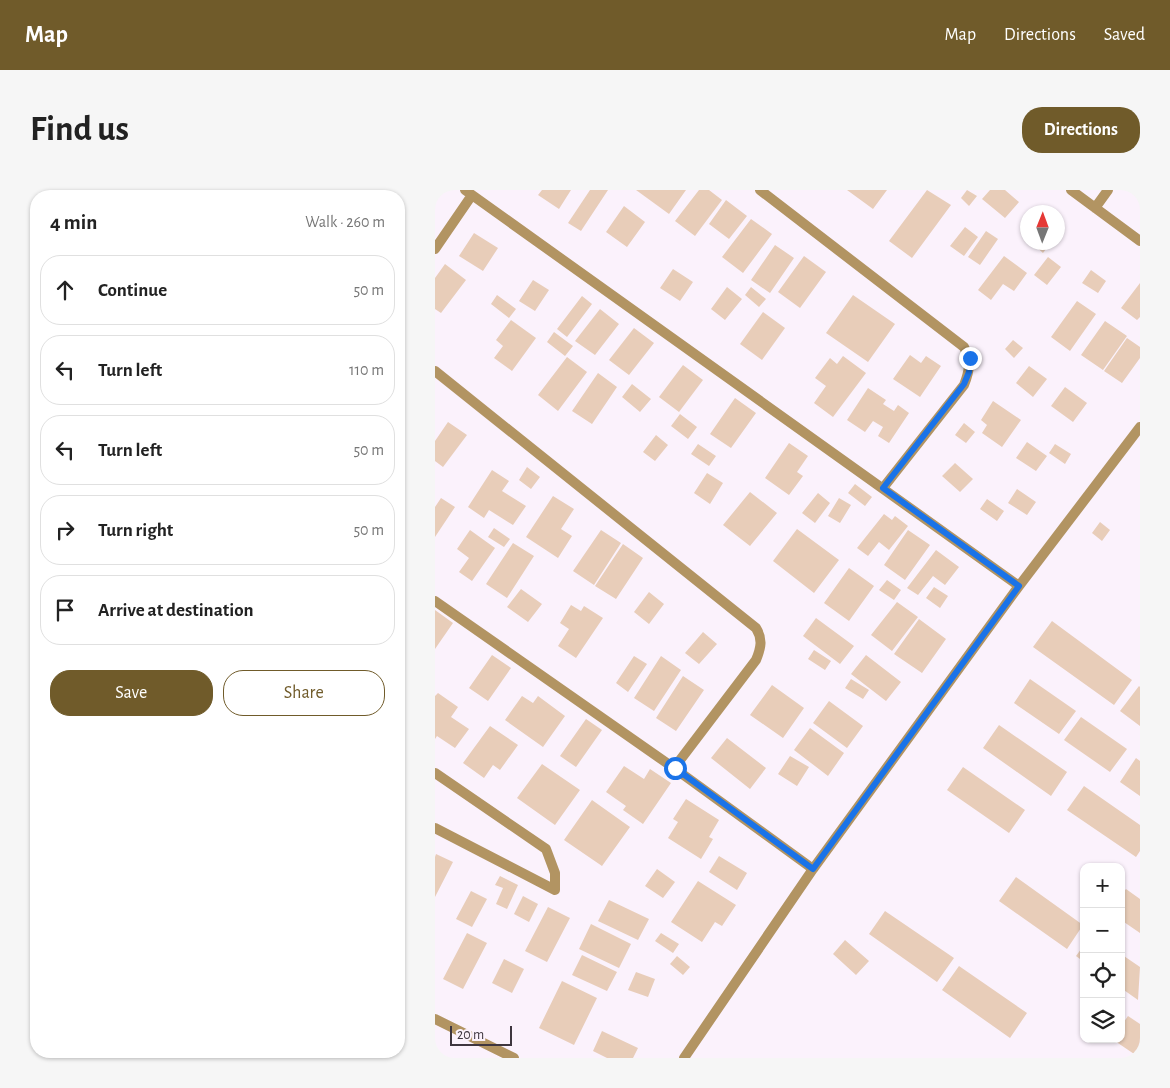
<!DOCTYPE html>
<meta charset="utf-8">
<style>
body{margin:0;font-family:"Alegreya Sans",sans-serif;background:#f6f6f6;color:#222}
.controls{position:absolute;right:15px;bottom:15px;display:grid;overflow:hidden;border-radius:10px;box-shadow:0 1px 4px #0004}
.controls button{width:45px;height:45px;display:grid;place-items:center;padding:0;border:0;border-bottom:1px solid #e0e0e0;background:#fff;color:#222;font:25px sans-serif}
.compass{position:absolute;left:585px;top:15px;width:45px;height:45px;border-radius:50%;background:#fff;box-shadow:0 1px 4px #0004;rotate:1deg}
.scale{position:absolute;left:15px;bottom:12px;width:62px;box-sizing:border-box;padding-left:5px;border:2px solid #3e363f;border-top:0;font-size:14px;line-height:18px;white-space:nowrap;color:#3e363f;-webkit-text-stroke:4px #fbf2fc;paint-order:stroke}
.stop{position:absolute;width:15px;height:15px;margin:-11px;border:4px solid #1a73e8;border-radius:50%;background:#fff}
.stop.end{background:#1a73e8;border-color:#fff;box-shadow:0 1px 5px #0008}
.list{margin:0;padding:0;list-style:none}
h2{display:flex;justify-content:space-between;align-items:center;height:65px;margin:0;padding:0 20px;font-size:21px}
h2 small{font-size:16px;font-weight:400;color:#767676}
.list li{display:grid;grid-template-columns:32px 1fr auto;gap:15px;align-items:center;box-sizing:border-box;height:70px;margin:0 10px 10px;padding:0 10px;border:1px solid #e0e0e0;border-radius:20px}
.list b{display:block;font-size:19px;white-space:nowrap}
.list em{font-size:16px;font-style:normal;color:#767676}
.actions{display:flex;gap:10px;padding:15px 20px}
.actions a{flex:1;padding:11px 0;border:1px solid #705b2a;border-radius:20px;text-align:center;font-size:18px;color:#705b2a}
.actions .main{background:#705b2a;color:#fff}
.icon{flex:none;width:28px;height:28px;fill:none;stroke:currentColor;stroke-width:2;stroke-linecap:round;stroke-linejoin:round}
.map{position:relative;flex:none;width:705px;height:868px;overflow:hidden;border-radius:20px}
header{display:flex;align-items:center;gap:30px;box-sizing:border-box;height:70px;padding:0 25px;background:#705b2a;color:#fff}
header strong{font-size:24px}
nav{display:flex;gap:28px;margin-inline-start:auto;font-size:18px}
.intro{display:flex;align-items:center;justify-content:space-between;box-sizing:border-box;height:120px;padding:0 30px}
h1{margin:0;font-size:35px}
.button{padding:12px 22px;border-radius:20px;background:#705b2a;color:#fff;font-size:18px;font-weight:700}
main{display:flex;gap:30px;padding:0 30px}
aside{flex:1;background:#fff;border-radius:20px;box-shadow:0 1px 4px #0004}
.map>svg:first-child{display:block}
.building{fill:#e8cdb9}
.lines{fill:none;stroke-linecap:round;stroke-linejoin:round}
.street{stroke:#b29462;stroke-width:10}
.route{stroke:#1a73e8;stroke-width:6}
</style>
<header>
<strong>Map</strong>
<nav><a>Map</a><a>Directions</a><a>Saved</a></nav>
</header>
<div class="intro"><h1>Find us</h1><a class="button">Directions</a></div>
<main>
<aside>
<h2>4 min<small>Walk · 260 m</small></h2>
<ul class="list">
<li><svg class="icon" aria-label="ahead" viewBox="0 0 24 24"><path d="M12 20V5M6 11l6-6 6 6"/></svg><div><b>Continue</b></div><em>50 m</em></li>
<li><svg class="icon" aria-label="left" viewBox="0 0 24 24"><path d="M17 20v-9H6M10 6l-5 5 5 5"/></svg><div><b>Turn left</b></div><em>110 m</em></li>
<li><svg class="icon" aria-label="left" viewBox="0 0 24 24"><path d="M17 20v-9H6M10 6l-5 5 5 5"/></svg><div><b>Turn left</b></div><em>50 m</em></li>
<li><svg class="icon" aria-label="right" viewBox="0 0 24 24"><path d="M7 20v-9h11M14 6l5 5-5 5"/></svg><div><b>Turn right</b></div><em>50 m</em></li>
<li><svg class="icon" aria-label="arrive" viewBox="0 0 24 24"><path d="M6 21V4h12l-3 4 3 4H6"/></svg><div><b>Arrive at destination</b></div></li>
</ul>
<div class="actions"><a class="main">Save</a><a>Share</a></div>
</aside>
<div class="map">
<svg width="705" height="868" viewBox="0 0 705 868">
<rect width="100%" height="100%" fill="#fbf2fc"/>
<path class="building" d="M107,0H136L124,19L103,5Z
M155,0H173L146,41L133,33Z
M201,0H251L234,24Z
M264,0H274L287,10L260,46L240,31Z
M412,0H452L438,19Z
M492,0L516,15L477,68L454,51Z
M532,0L542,6L534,16L526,8Z
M555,0H570L584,12L570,28L547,9Z
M291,10L312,26L294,49L274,34Z
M189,16L210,32L192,57L171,42Z
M316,29L337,44L308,83L287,67Z
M530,37L543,47L529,66L515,56Z
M551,41L563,49L545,75L533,67Z
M39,43L63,58L48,81L24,66Z
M596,52H616L608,63Z
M340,55L359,68L335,103L316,90Z
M369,66L391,82L365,118L343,102Z
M569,66L592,83L579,101L568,94L556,110L543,100Z
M613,67L626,77L612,95L599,85Z
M10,74L31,90L6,123L0,119V88Z
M238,79L258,92L245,111L225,98Z
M656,80L671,91L663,103L647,93Z
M98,90L114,100L100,121L84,111Z
M705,93V127L702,130L686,118Z
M292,97L307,109L290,130L276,119Z
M316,97L331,109L324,117L310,105Z
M62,105L81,119L74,128L56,114Z
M418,105L460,134L433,172L391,143Z
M147,106L157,114L132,147L122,139Z
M642,111L661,124L635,161L616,147Z
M165,119L184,134L160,165L140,151Z
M328,122L350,138L327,170L305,154Z
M76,130L101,148L77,181L59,168L68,156L61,150Z
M670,131L692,146L668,180L646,165Z
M199,138L219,153L194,185L174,170Z
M119,142L138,156L130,166L112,152Z
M692,148L705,157V168L687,193L669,181Z
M578,150L588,158L579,168L570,159Z
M475,165L486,173L491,166L506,176L485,207L458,189Z
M408,166L431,183L398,227L379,213L391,196L380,188L395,168L402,174Z
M132,167L152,182L123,221L103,205Z
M248,175L268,190L244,222L224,207Z
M594,176L612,189L598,207L581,193Z
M163,183L182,197L157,234L137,221Z
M197,194L216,209L205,222L187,207Z
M630,197L652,213L638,232L616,216Z
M433,198L451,210L448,214L459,221L463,215L474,223L454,253L443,246L448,237L438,231L430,242L412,230Z
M300,208L321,223L296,258L275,244Z
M558,211L586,230L567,257L547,243L552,235L546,230Z
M245,224L262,237L253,249L236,236Z
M13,232L32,245L8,277L0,271V251Z
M529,233L540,242L531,253L520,245Z
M221,245L233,255L220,271L208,262Z
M592,252L612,266L601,281L581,268Z
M354,253L373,266L362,282L368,286L354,305L330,288Z
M263,254L281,266L274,276L256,264Z
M620,254L636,264L630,274L614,263Z
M520,273L538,289L525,302L507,286Z
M92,277L105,287L96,299L84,290Z
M57,280L74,291L67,301L91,316L78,335L54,320L49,328L33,317Z
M272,283L288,293L275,314L259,303Z
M420,294L437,307L430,316L413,303Z
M582,299L601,312L592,325L573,313Z
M315,302L342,323L315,356L288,335Z
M383,303L395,313L380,333L367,323Z
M118,306L139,319L126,339L137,346L123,368L91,347Z
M6,308L20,317L0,347V317Z
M404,308L416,315L405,333L393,326Z
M552,309L569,321L562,331L545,319Z
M449,324L457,330L460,326L473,336L454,360L444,352L433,366L422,358Z
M665,332L675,340L667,351L657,343Z
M59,338L75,349L69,357L53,347Z
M362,339L404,370L379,403L338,371Z
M35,340L60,358L37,391L24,382L34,368L22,359Z
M166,340L186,353L159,395L138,381Z
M473,340L495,355L470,390L449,375Z
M78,353L99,366L72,408L51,394Z
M188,354L208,368L181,409L160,396Z
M501,360L524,377L510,395L498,386L483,405L472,398Z
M414,378L439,396L414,431L389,413Z
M452,390L466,400L459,410L444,400Z
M499,397L513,406L505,418L491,408Z
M86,399L107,414L93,432L72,417Z
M214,402L229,414L214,434L199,422Z
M462,412L483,427L457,461L436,445Z
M136,415L146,421L149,416L168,428L141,468L123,456L134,439L125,433Z
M0,420L18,433L0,459Z
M381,428L419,456L405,474L368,446Z
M484,429L511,449L487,483L459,464Z
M617,431L697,490L679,515L598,457Z
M268,442L282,454L264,474L250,463Z
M379,460L396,471L390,480L373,469Z
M57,465L76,478L53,511L34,498Z
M431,465L466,492L451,511L416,484Z
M199,466L212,474L193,502L181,493Z
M226,466L246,480L219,521L199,508Z
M248,486L269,500L241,541L221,528Z
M416,489L434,500L428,509L410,498Z
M595,489L641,521L624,544L579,513Z
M337,495L369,518L348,548L315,525Z
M704,496L705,497V536L685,521Z
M3,503L23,517L16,527L34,539L20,558L2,546L0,549V506Z
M87,506L98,513L103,506L130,526L108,557L70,530Z
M394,511L428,536L412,558L378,533Z
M646,527L692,559L675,582L629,550Z
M151,529L167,540L141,577L125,566Z
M564,535L632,582L616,606L548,558Z
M55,536L83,555L65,580L58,575L49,588L28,573Z
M375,538L409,563L393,586L359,560Z
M292,548L331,578L315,599L276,568Z
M355,566L374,577L362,596L343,584Z
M701,568L705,571V606L685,592Z
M107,574L145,600L120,635L82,608Z
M189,576L209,589L215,579L236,593L208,634L188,620L191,616L171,602Z
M528,577L590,620L574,643L512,600Z
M649,596L705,635V661L701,667L632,620Z
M251,609L284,630L274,647L278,649L266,669L233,648L243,632L238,629Z
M157,610L195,637L167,676L129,650Z
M1,664L18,672L0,707V667Z
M284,666L312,683L302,700L274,682Z
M222,679L240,692L228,708L210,696Z
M65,686L83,695L72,719L61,714L68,698L60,695Z
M581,687L648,735L632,759L564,711Z
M263,691L301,715L287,736L280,732L267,752L236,732Z
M691,699L705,709V743L686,730V705Z
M36,701L52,709L37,737L21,729Z
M88,706L103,714L94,732L79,724Z
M174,710L214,729L203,750L163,731Z
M113,717L135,728L112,772L90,761Z
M450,721L519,768L502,792L434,744Z
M156,734L196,754L184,778L144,759Z
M32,743L52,753L28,799L8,789Z
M226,743L244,754L238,763L220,751Z
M410,750L434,771L421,785L398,764Z
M649,755V772L641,766Z
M686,764L705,777L703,810L686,798Z
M147,765L182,782L172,801L137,785Z
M242,766L255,777L248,785L235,774Z
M69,769L89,779L77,803L57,793Z
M524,776L592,823L575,848L507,800Z
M201,782L220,789L213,807L193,800Z
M127,791L162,808L139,855L104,838Z
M693,826L705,834V868L677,849H686V836Z
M167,841L203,858L198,868H172L158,861Z"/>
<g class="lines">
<path class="street" d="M30,0L584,396
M325,0L529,157C536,171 535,180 529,195L448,298
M636,0L705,51
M660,18L673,0
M0,59L37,5
M0,181L321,438C328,449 326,458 321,470L239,578
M0,411L239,578L378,679
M0,583L111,659L120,683V700L0,638
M0,829L79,868
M249,868L378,679L584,396L705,237"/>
</g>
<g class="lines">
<path class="route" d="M240,578L378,679L584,396L448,298L529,194L534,182L535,168"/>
</g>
</svg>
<div class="controls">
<button>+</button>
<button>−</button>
<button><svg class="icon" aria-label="locate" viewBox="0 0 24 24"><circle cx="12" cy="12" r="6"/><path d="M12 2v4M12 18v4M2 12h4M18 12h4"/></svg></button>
<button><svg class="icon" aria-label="layers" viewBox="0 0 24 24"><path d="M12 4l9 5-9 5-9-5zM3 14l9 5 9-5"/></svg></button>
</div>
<svg class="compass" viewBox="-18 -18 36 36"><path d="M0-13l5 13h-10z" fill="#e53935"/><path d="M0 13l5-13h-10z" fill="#767676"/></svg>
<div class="scale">20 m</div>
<div class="stop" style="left:240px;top:578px"></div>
<div class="stop end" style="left:535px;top:168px"></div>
</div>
</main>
